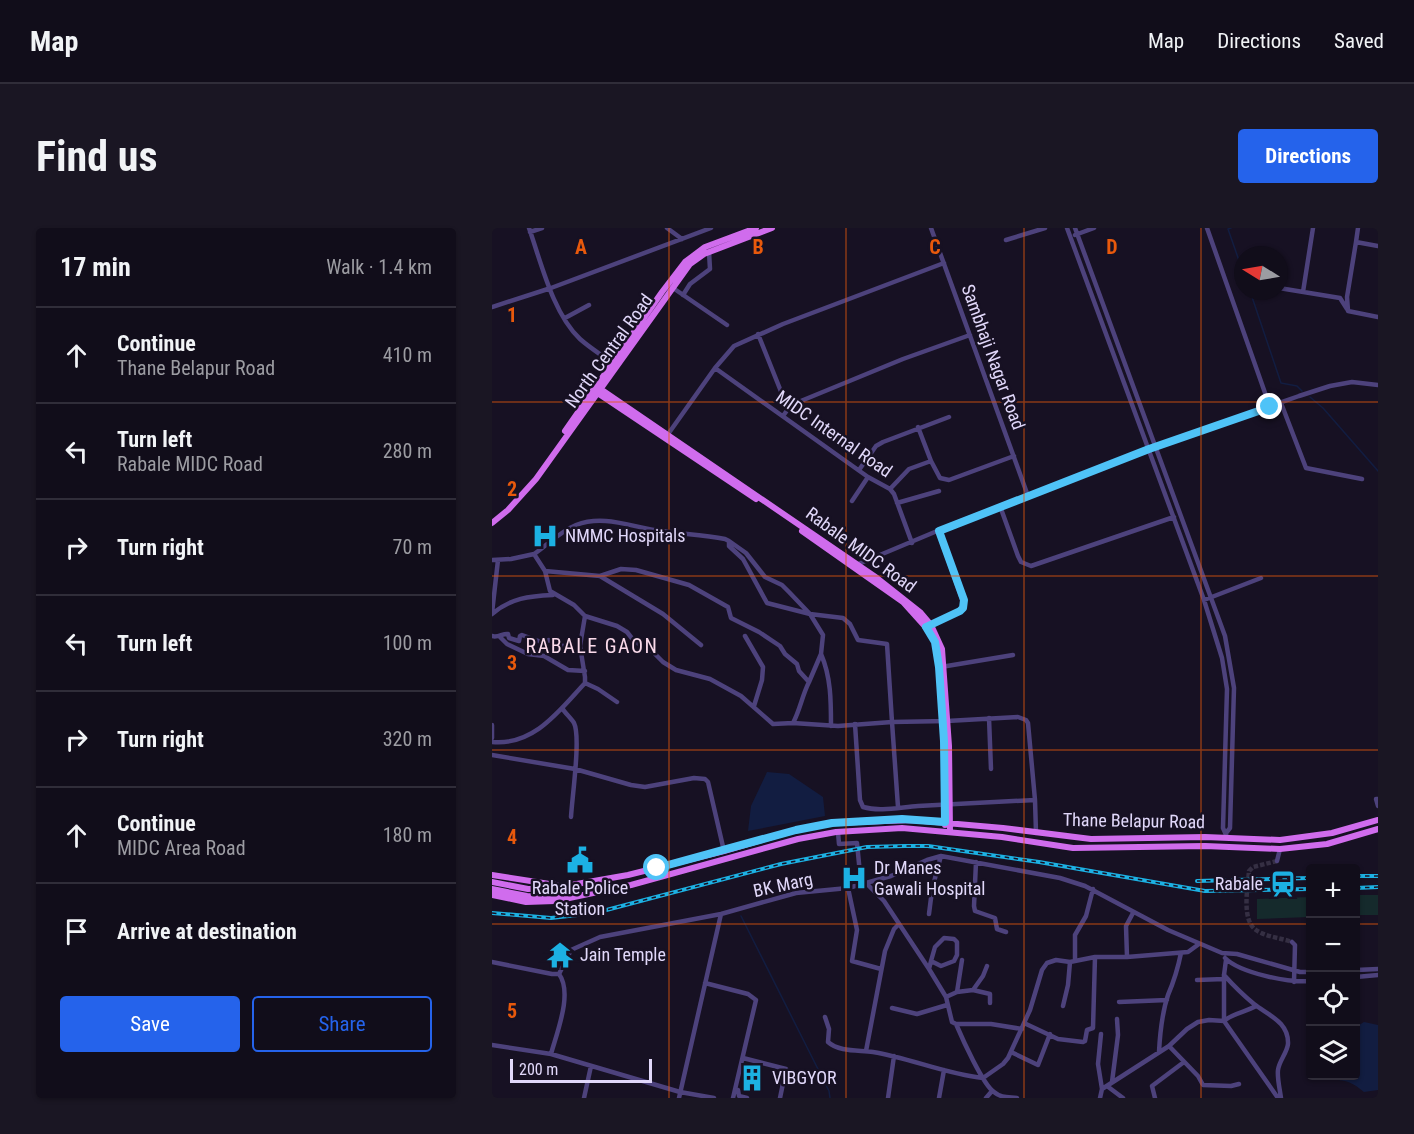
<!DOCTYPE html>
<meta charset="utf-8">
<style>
body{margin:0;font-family:"Roboto Condensed",sans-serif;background:#1a1623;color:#f1f3f6}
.controls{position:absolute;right:18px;bottom:18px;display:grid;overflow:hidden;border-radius:6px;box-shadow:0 2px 4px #0004}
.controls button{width:54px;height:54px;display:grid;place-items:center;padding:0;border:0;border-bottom:2px solid #302d39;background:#110d1a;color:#f1f3f6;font:30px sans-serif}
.compass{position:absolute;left:742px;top:18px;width:54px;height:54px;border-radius:50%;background:#110d1a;box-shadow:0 2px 4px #0004;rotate:281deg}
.scale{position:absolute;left:18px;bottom:15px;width:142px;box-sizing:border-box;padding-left:6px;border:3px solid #e1d8fa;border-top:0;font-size:16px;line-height:21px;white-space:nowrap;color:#e1d8fa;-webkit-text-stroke:4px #171123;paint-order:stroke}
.stop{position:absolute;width:18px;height:18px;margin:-14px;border:4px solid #4fc3f7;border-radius:50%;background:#fff}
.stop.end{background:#4fc3f7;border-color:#fff;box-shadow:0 2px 6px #0008}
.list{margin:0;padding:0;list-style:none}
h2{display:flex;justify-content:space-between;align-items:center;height:78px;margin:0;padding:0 24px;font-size:26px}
h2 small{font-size:20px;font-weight:400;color:#9c9ca2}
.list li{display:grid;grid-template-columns:39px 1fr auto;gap:18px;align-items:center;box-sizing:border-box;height:96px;padding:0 24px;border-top:2px solid #302d39}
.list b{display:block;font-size:22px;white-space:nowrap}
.list p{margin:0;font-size:20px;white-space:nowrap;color:#9c9ca2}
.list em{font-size:20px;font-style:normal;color:#9c9ca2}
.actions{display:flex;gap:12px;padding:18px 24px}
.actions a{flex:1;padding:14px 0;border:2px solid #2563eb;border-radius:6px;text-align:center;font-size:21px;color:#2563eb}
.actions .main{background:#2563eb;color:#fff}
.icon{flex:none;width:33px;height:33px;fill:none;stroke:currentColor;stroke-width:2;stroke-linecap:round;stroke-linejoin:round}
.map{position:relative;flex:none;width:886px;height:870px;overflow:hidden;border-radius:6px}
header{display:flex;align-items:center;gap:36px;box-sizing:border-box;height:84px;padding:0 30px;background:#110d1a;border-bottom:2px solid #302d39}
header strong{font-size:28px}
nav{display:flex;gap:33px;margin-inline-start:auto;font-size:21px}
.intro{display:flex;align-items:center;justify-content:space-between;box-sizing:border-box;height:144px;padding:0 36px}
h1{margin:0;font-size:42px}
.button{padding:15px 27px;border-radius:6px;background:#2563eb;color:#fff;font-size:21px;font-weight:700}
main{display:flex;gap:36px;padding:0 36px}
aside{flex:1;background:#110d1a;border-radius:6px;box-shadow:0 2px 4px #0004}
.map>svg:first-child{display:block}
.green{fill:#152a2c}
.water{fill:#121d41}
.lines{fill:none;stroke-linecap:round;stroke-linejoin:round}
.stream{stroke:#121d41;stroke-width:1.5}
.minor-tunnel{stroke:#352f43;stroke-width:4.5;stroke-dasharray:4.5 2;stroke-linecap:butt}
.minor{stroke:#4d427c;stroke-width:4.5}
.major{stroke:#d06ced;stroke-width:6}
.rail-casing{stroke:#1cb1e3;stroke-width:4}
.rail{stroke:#171123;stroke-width:1.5;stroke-dasharray:4.5;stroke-linecap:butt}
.route{stroke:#4fc3f7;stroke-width:8}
.grid{fill:none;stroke:#e8590c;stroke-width:1.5;stroke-opacity:0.55}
.labels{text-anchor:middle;stroke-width:5;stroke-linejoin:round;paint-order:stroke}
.street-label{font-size:18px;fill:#e1d8fa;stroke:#171123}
.poi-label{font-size:18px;fill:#e1d8fa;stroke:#171123;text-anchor:start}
.neighbourhood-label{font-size:20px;letter-spacing:1.5px;fill:#fadaea;stroke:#171123}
.grid-label{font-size:20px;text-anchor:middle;font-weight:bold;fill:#e8590c;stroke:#171123;stroke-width:5;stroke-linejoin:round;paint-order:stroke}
</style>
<header>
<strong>Map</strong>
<nav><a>Map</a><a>Directions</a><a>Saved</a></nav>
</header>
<div class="intro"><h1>Find us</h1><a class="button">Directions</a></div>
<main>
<aside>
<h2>17 min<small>Walk · 1.4 km</small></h2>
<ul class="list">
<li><svg class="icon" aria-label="ahead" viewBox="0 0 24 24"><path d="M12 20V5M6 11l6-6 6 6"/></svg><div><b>Continue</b><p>Thane Belapur Road</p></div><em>410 m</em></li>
<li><svg class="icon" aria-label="left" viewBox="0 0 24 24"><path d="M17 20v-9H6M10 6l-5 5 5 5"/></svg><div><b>Turn left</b><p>Rabale MIDC Road</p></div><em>280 m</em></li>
<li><svg class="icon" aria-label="right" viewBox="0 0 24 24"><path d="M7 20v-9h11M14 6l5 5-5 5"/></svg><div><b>Turn right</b></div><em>70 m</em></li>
<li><svg class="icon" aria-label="left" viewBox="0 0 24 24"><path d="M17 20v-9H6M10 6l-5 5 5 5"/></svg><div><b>Turn left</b></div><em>100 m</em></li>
<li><svg class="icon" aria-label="right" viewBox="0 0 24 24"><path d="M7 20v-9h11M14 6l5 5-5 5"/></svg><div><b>Turn right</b></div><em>320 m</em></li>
<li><svg class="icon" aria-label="ahead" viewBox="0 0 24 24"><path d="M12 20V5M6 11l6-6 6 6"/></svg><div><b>Continue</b><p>MIDC Area Road</p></div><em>180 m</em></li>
<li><svg class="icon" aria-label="arrive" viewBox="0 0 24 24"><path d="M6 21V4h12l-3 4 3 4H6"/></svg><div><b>Arrive at destination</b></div></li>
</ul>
<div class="actions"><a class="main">Save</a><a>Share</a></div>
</aside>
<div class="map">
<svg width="886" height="870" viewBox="0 0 886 870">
<rect width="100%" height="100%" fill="#171123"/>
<path class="green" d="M864,667H886V687H864Z
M818,669V689L765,691V671Z"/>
<path class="water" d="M275,544L297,546L331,569L333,588L256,603L259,578Z
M872,794L886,797V862L872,864C860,854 852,851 837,852L836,848H864V799Z"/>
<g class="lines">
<path class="stream" d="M739,0L736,1L751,44
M758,63L789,155L805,158L810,163
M818,169L831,180L886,243
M249,688L337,863L338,870"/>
<path class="minor-tunnel" d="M785,633L761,639L757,643C756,658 749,692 764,702C774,709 789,710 800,714"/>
<path class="minor" d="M37,0C49,34 61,86 88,111C98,120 111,128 122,136
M175,0L190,11
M439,0L536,268
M575,0L712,372L730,430L735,461L731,600L735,609
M583,0L733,408L742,460L738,600L734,605
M715,0L778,179
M38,4L50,0
M583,7L602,0
M514,12L553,0
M864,14L866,0
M886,18L864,14L855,69L856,83L886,89
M181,60L235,97
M787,60L848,70L855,81
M811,64L821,0
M191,67L198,56L218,41L217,24
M0,79L59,60L219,0
M73,90L97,77
M266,106L296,181
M223,140L376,249L398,261L402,266L420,315
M789,175L814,240L870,251
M291,188L296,181L304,175L411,131L478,107
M426,199L439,233
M174,209L223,140L242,118L291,96L452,35
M367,242L384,218L391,214L457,189
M398,261L417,241L439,233L448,250L457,252L522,228
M360,273L376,249
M405,275L447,263
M508,278L526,328L529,334L539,338L682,289
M237,313L254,325L273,349L290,357L297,364L318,386L331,407L329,426L317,454
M42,326C55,317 69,303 84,297C113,286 141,300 170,303C191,306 212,307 233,311L237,313V318L251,331L275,375L318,386L351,390L358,396L366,412L395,416L400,494L346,498L301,495
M0,332L19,331L42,326L53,343L58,363L82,377L93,388L88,418L93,449V455C67,483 42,518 0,514
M364,337L469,293L657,221L807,168L838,158L860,154L886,157
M53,343L108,348L129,341L144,342L197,357L236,379L239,390L267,404L288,418L293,426L305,436L307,443L317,454C310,468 308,482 301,495L281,496L249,468L218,451L184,442L171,434L161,424L142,413L135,404L125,398L93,388
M108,348L171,386L209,417
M712,372L769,350
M0,385L6,332
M0,386C19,370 37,368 61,367
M437,398L468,383L472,377L446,303
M0,408C6,410 11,405 16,406L17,410L27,413L28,408L30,407L52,415L57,412L88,425
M7,408L15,416L36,426L52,428L76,442L93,443
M253,408L271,439L270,452L262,478
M329,426C339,449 339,473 339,498
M449,439L521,427
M93,455L106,461L125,474
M70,480C73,485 79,490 82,495C89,509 80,570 79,589
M497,490L499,541
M363,496L368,572L371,579C388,584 409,579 426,578C465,576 504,574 543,572L536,495L534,492L526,489L455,493L400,494L406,579
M0,497V510
M0,527L83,541L139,557L153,559L202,550L213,551L216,554L232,623
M886,571H884L886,578
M543,572L544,605
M346,604L347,616L365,615L369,656
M785,633L788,621
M484,634L482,678L483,683L503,690L505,701L514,704
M374,655L392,673L437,741L454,769L460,794L464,796H499L530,801
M356,660L365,702L360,733L389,741
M437,686C439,666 443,647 449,628
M800,714L803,717L802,754
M635,729L634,698L641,685
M733,730C748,745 797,755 818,753
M583,732V707L594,688L601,661
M734,732L732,747V793L786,870
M0,734L60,746H67L79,722L108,709L229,686L304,665L356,660L399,648L435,632L449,628L568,650L593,658L676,702L730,725L745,726L808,744H818
M437,741L439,733L449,738L462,733L465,727V714L462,711L452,710L443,719L439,733
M864,742L886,741
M732,747C741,757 751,767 762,776C776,787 797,794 796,816C795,825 787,833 786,842C785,850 788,862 789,870
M864,749L886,747
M705,752L732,751
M213,755L256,766L264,772L241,870
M481,762L498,766V775
M465,764L470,732
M454,769L465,764L481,762L491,748L495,738
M627,774L675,772
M571,778L576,757L578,734
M400,780L425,786L455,777
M333,789L337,801L336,814C347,824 366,822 381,824C418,830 453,846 491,850L511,836L516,830L538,782L550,742L555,735L564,732L578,734L603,729H635L696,724L707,716
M532,795L566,811L591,814L593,813L595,802L601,800L603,729
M464,796C470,810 491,857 502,864C509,870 516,869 525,870
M609,806L606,836L610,861
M0,817L59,826L188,864L222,870
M677,818L706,848L711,857L739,858L747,856
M374,823L393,723L402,701L407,696
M519,824L546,837L558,806
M667,824C668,805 670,785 676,767C682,753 686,740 689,725
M59,826C65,804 81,765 67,746
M251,830L294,841L288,870
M620,854L626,807L625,791
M615,858L631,870
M246,862L247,868L255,870
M92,870L99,838
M187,870L229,686
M396,870L402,828
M447,870L452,842
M494,870L500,863
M608,870L610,861L677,818L695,801L706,794L717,792L732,793C741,785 754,784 764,778
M663,870L660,858L692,834"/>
<path class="major" d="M104,158L385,350L428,384L439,397L450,421L457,518L458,604
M101,162L264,271
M73,203L170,64L193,34L213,19L264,0
M0,295L16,282L44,251L198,36L212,26L280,0
M310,303L411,374L438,404L443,414L447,439L452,513L453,597
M0,647L64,657
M0,654L36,661L62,660L136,647L232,623L304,602L340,595L420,592L511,600L599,611L713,609L788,612L840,605L886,592
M0,661L35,668L68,669
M0,667L34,674L63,673L139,657L306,611L344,604L410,600L510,609L581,620L713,618L788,621L835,616L886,601"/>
<g class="rail-casing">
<path id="rail" d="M864,648H886
M705,653L818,650
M864,660L886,659
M0,685L59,690L103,685L289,636L375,619L413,618H436L547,634L713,663L818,661"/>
</g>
<use href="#rail" class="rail"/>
</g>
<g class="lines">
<path class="route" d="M165,640L304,602L340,595L410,591L453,594L452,513L447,439L443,414L434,399L468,383L471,380L472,372L447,303L657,221L778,179"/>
</g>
<path class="grid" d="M177,0V870M354,0V870M532,0V870M709,0V870M0,174H886M0,348H886M0,522H886M0,696H818M864,696H886"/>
<defs>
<g id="hospital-bare" transform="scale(2.07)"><path d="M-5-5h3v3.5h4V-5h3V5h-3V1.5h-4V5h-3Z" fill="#1cb1e3" stroke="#171123" stroke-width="2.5" paint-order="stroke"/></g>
<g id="civic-bare" transform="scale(2.07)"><path d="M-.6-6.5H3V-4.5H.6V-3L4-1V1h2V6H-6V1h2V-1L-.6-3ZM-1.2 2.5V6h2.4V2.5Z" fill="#1cb1e3" stroke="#171123" stroke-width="2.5" paint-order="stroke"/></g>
<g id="station-bare" transform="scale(2.07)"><path d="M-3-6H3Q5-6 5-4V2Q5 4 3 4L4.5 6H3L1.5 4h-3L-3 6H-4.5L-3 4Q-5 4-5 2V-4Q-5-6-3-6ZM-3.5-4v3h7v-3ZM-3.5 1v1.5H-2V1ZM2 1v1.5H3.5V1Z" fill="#1cb1e3" stroke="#171123" stroke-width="2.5" paint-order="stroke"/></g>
<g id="temple-bare" transform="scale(2.07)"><path d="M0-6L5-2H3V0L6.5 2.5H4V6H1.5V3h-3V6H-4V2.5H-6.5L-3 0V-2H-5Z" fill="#1cb1e3" stroke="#171123" stroke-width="2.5" paint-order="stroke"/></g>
<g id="building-bare" transform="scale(2.07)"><path d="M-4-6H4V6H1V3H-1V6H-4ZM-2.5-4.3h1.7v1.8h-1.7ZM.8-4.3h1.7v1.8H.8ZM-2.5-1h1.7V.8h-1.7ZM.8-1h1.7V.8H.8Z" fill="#1cb1e3" stroke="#171123" stroke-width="2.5" paint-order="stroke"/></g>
</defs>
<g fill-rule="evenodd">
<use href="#hospital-bare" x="53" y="308"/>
<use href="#civic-bare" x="88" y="632"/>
<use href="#hospital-bare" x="362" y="650"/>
<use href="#station-bare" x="791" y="656"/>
<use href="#temple-bare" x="68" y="727"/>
<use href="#building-bare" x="260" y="850"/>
</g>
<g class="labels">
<g class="street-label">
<text transform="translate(117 123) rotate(-54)" y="6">North Central Road</text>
<text transform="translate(501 129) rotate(70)" y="6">Sambhaji Nagar Road</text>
<text transform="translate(342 206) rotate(35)" y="6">MIDC Internal Road</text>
<text transform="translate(369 322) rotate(36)" y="6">Rabale MIDC Road</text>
<text transform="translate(642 593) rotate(1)" y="6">Thane Belapur Road</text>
<text transform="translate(291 657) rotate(-12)" y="6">BK Marg</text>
</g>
<g class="poi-label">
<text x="73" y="314">NMMC Hospitals</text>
<text x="382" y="646">Dr Manes<tspan x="382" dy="21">Gawali Hospital</tspan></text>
<text x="771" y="662" text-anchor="end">Rabale</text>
<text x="88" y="666" text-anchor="middle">Rabale Police<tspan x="88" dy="21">Station</tspan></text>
<text x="88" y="733">Jain Temple</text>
<text x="280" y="856">VIBGYOR</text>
</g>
<g class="neighbourhood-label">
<text x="100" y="425">RABALE GAON</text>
</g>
</g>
<g class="grid-label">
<text x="89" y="26">A</text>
<text x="266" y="26">B</text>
<text x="443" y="26">C</text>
<text x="620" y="26">D</text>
<text x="20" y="94">1</text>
<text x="20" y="268">2</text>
<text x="20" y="442">3</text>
<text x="20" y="616">4</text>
<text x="20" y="790">5</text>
</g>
</svg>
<div class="controls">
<button>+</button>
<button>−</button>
<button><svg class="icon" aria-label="locate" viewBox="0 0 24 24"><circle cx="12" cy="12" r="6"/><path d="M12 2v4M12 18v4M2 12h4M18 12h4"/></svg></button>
<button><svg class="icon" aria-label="layers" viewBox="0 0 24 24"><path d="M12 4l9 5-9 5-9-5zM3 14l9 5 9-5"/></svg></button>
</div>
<svg class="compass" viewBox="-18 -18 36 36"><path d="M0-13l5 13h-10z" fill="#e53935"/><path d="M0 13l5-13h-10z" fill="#9c9ca2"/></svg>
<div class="scale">200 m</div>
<div class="stop" style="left:165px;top:640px"></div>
<div class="stop end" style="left:778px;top:179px"></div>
</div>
</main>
